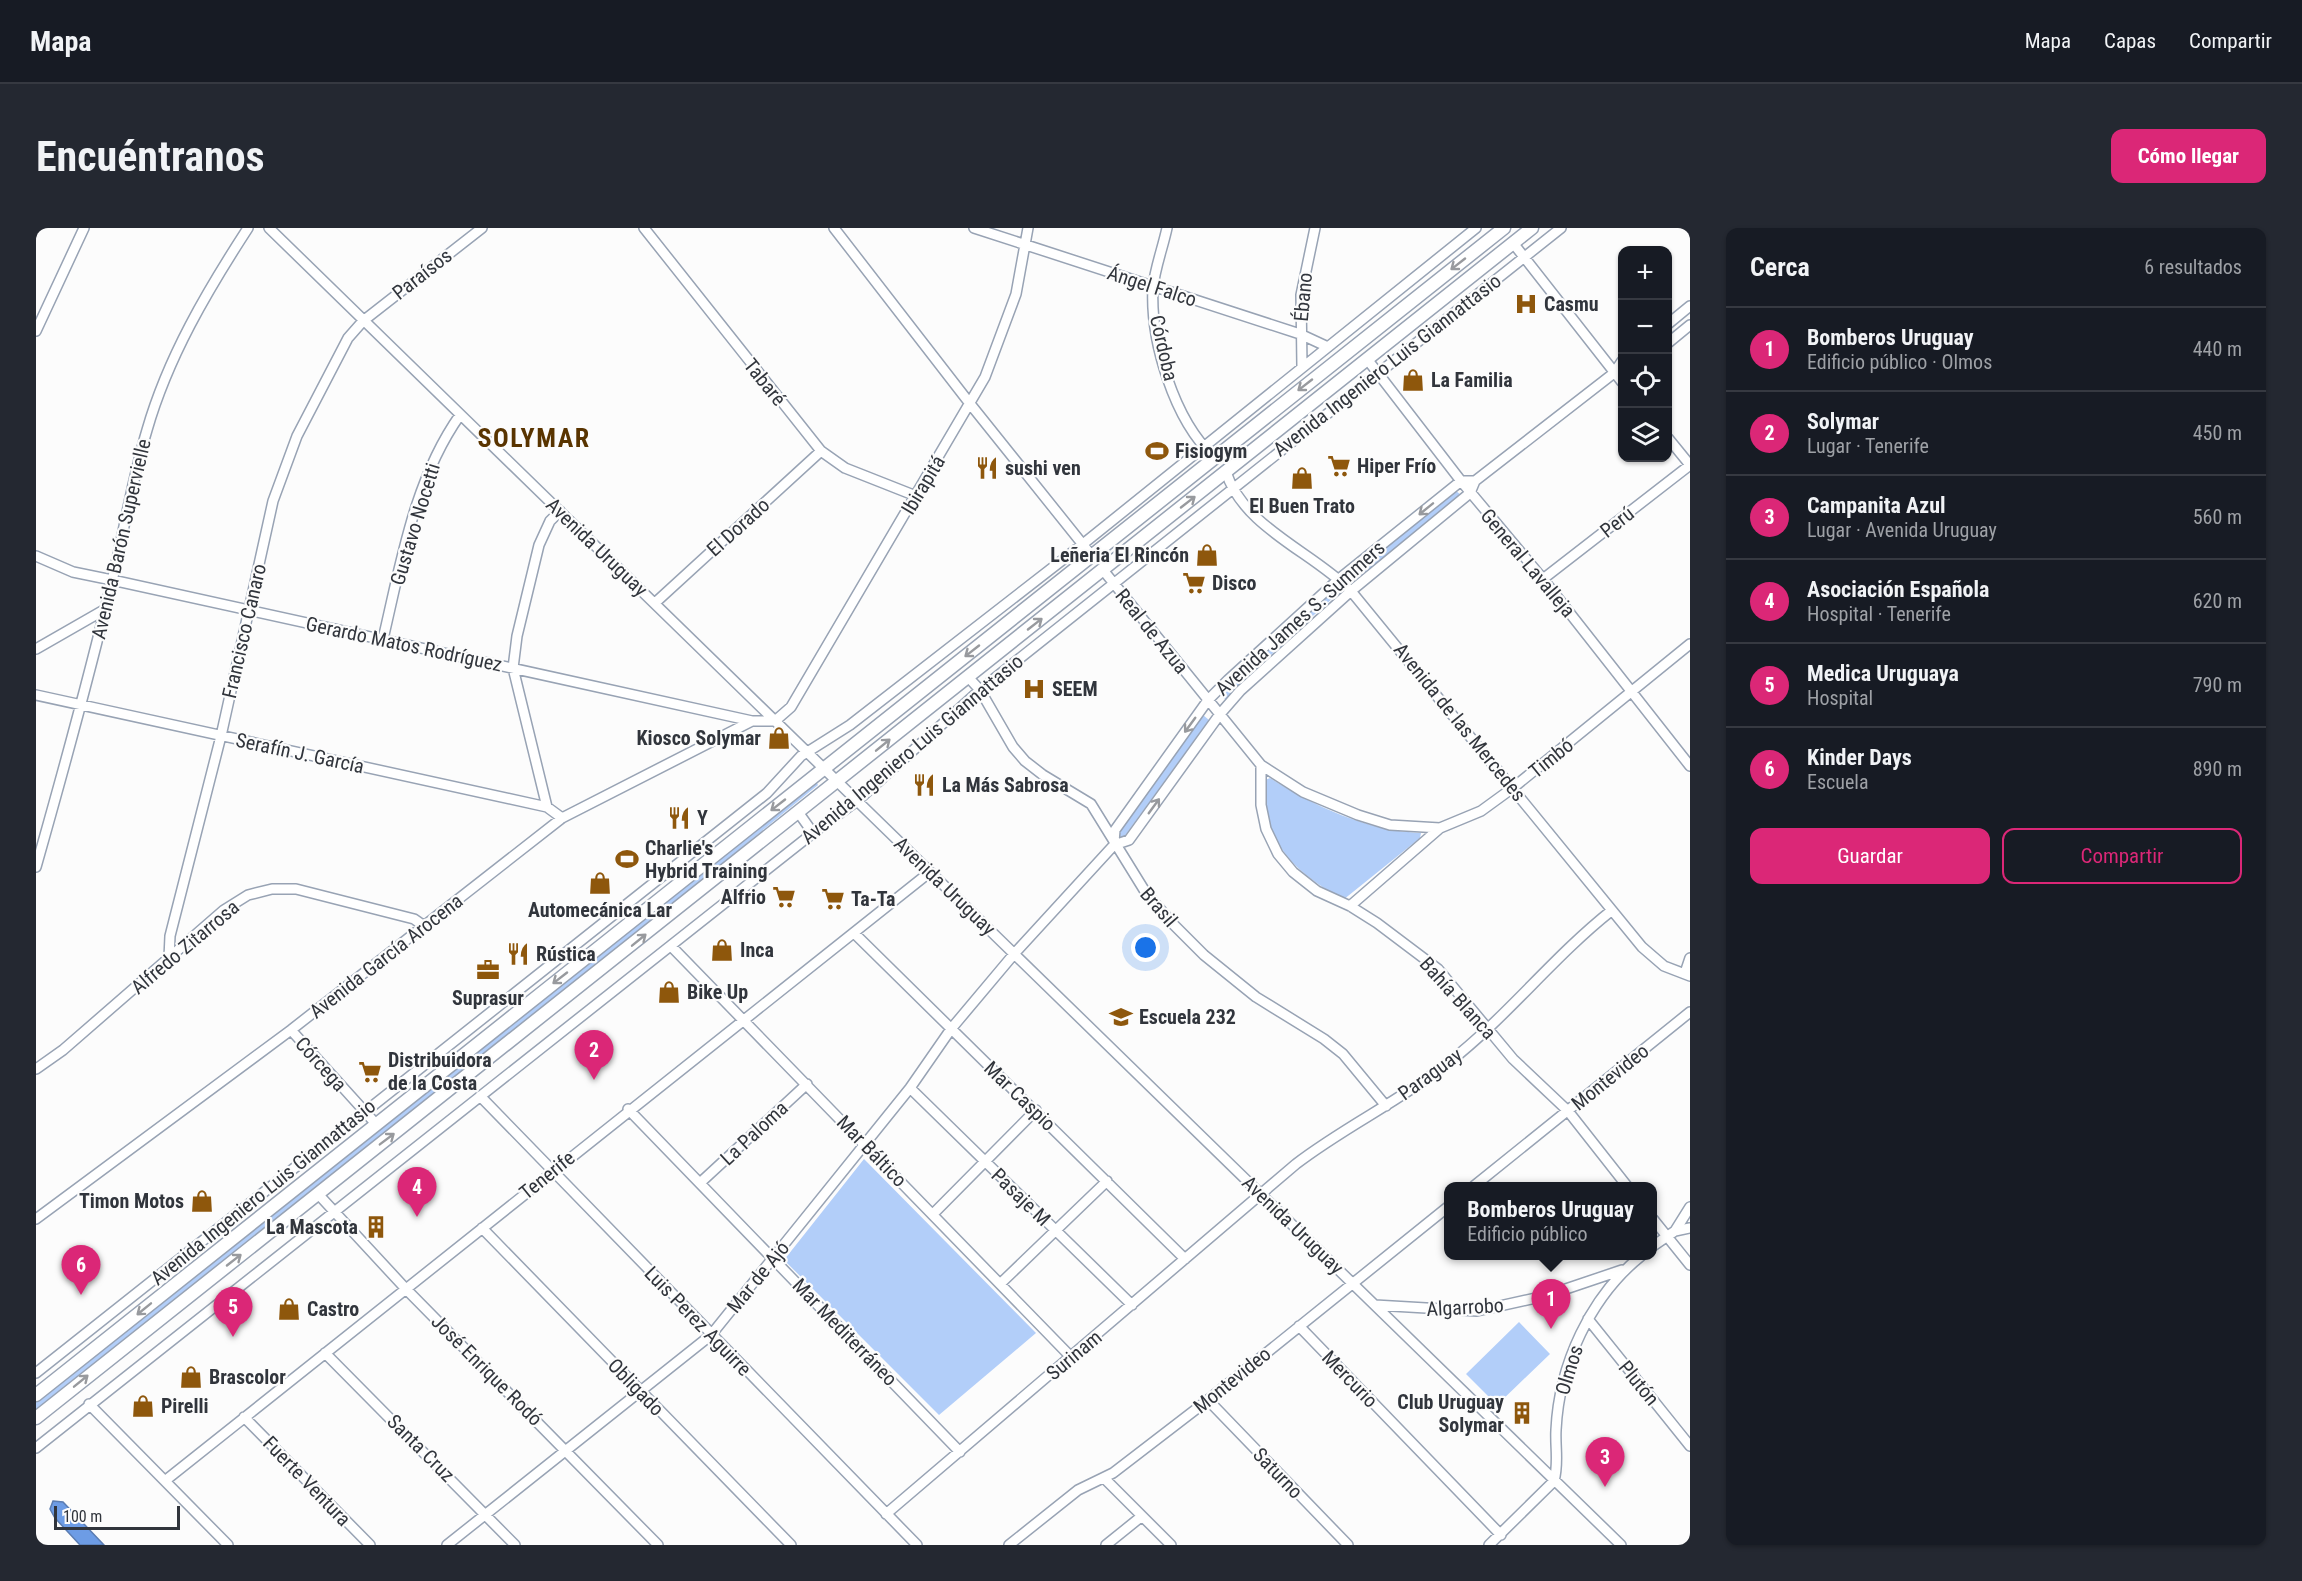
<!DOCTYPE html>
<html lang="es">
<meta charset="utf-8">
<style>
body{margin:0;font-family:"Roboto Condensed",sans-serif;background:#242831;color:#f1f3f6}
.controls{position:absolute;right:18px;top:18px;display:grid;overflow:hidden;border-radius:12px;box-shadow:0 2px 4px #0004}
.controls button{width:54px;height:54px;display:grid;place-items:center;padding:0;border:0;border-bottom:2px solid #363941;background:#171b24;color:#f1f3f6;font:30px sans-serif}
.scale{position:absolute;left:18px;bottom:15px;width:126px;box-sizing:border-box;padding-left:6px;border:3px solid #31353c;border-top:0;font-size:16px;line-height:21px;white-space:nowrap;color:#31353c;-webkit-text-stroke:4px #fcfcfc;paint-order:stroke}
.you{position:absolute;left:1110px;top:720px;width:21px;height:21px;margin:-15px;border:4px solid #fff;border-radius:50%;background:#1a73e8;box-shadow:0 0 0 9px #1a73e833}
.badge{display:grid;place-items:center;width:39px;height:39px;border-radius:50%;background:#db2777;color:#fff;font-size:20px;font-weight:700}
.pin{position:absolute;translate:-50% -50px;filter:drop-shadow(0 2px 3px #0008)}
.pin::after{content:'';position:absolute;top:32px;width:21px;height:18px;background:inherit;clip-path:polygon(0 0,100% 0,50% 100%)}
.popup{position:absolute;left:1408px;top:954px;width:213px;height:78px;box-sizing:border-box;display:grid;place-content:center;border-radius:12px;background:#171b24;filter:drop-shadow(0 2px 4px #0005);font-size:20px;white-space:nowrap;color:#9ea1a6}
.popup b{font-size:22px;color:#f1f3f6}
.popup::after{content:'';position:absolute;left:50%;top:100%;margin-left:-12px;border:12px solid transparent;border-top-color:#171b24}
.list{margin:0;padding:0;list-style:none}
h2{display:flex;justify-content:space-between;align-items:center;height:78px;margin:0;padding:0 24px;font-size:26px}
h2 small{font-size:20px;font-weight:400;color:#9ea1a6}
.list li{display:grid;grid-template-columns:39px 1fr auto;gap:18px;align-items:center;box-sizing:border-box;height:84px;padding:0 24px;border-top:2px solid #363941}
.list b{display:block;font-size:22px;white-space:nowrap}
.list p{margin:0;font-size:20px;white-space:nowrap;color:#9ea1a6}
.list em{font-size:20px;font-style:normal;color:#9ea1a6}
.actions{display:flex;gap:12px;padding:18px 24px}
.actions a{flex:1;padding:14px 0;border:2px solid #db2777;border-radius:12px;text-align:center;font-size:21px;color:#db2777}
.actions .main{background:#db2777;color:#fff}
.icon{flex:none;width:33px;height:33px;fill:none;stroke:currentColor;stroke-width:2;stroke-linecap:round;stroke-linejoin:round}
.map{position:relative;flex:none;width:1654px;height:1317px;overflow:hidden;border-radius:12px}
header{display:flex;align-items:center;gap:36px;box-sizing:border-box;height:84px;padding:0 30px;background:#171b24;border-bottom:2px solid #363941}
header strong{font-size:28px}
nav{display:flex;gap:33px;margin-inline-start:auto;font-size:21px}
.intro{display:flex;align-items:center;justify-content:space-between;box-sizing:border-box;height:144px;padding:0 36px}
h1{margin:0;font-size:42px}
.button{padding:15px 27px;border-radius:12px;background:#db2777;color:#fff;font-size:21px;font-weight:700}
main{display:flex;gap:36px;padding:0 36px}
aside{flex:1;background:#171b24;border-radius:12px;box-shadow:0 2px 4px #0004}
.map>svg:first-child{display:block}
.green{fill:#b2cef9}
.water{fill:#6d9ce5;stroke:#5b7db2;stroke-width:1.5}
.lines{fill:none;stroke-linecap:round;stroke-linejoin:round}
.minor-casing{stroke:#98a3b4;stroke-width:12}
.major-casing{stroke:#98a3b4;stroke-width:15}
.minor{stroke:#fff;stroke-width:9}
.major{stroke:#fff;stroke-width:12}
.oneway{stroke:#989a9e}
.labels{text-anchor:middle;stroke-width:4.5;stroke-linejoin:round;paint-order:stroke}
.street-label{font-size:20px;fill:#31353c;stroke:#fcfcfc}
.poi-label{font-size:20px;font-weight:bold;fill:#31353c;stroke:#fcfcfc;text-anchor:start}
.district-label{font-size:26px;font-weight:bold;letter-spacing:1.5px;fill:#593400;stroke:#fcfcfc}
</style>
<header>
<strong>Mapa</strong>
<nav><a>Mapa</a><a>Capas</a><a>Compartir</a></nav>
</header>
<div class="intro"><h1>Encuéntranos</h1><a class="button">Cómo llegar</a></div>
<main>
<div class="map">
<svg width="1654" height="1317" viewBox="0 0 1654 1317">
<rect width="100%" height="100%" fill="#fcfcfc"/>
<path class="green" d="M1419,262L1425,267L1322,352L1314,346Z
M1302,356L1307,361L1250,412L1190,472L1184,467Z
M1167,487L1173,492L1088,609H1084L1083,604Z
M1234,550C1278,578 1331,603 1385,605L1384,610L1307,672C1254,639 1231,619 1227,553Z
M780,553L782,557L606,701L0,1183V1173Z
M828,931L1000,1105L903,1187L748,1032Z
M1483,1094L1514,1126L1461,1177L1430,1146Z"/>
<path class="water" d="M17,1273L27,1274L68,1317H44L19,1290L14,1281Z"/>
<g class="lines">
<g class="minor-casing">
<path id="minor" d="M233,0L1585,1317
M608,0L785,223L809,240L880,268
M798,0L935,177L1056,328
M938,0L1264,106L1292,119
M1131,0C1127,19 1119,40 1117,59C1114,113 1138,192 1178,229
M1477,15L1586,154
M1632,96L1654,78
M0,103L48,0
M1632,115L1654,97
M1331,131L1425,253L1507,351L1654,538
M1266,139L1265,67L1279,0
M1632,210L1654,237
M1190,244C1208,300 1277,324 1315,363L1606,719L1628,738L1654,748
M0,328L37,344L76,352L716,493H739L755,479L949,149L980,66L992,0
M1067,342L1225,537L1267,564L1322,587L1354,597L1404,600
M1507,351L1654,237
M620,374L785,223
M347,411C365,335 378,252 424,187
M0,421L68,382
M932,449L944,462L977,519L989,533L1007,547L1055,576L1110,665L1138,697L1168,727L1220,769L1288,811L1307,826L1350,878
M0,467L511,579L526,590
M1225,537V577L1230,601L1242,626L1257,644L1281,663L1314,678L1341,695L1402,741L1477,831L1532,883L1591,958
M511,579L477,440L481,408L503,317L514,293L524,283
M762,584L777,605
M1078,614L1079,602L1172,472L1192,452L1303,351L1425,253H1439
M0,639C27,544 53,449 76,353C88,303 96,252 111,202C132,129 171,63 212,0
M1314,678L1404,600L1445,583L1478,559L1654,416
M818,705L1149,1031
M635,718L1035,1129
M133,730L134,708L185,508L237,273L261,208L312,110L327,93L446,0
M1649,745L1654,730
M255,802L340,896
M0,841L27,822L188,682L212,667L236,661H260L378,691L388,698
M874,860L1096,1077
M444,868L881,1317
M592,881L924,1224
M665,954L771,856
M1438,958L1654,784
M282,966L369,1060L622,1317
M897,986L1000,882
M0,991L255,802L526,590L716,493
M1617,991L1654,1037
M446,1000L755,1317
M1639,1003L1654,1000
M1617,1018L1639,1003L1654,979
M964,1056L1071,953
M1339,1077L1441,1083L1509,1068L1586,1042
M1552,1091L1654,1218
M1263,1098L1465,1307
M289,1125L479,1317
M0,1145L731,565L765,528L814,497L1047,316L1440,0
M1172,1172L1312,1317
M53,1176L192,1317
M208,1189L334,1317
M0,1220L777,605L821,573L944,462L1525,0
M1068,1250L1135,1317
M130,1252L894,644
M850,1286L1260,936C1308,899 1364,873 1412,835C1471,789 1517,729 1575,683
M411,1317L675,1107L874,860L915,801L978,726L1078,617L1093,612L1184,486L1204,463L1315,363L1434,265L1439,253L1578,145L1586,133
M973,1317L1042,1262L1077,1245L1172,1172L1413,978
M1070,1317L1106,1288
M1453,1317L1518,1253C1523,1235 1519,1220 1520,1202C1523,1137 1554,1069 1605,1028"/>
</g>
<g class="major-casing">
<path id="major" d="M0,1167L1468,0
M0,1190L1496,0"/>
</g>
<use href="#minor" class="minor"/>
<use href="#major" class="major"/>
</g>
<defs><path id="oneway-shaft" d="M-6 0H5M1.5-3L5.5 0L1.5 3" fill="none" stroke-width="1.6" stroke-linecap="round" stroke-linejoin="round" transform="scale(1.5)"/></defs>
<g class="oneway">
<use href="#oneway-shaft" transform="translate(1422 36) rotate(142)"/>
<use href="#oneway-shaft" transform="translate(1269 157) rotate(142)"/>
<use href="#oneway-shaft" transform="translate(1152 274) rotate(-38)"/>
<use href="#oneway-shaft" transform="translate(1390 281) rotate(141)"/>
<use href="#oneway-shaft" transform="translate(999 396) rotate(-38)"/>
<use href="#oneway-shaft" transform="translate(936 423) rotate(142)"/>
<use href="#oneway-shaft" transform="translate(1154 497) rotate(126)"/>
<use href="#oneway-shaft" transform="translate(847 517) rotate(-39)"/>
<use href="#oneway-shaft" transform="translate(742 577) rotate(142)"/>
<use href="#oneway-shaft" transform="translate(1118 578) rotate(-54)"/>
<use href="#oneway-shaft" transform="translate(603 712) rotate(-39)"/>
<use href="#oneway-shaft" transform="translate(524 750) rotate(142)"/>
<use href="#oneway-shaft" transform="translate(351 911) rotate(-37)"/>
<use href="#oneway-shaft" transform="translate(198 1032) rotate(-38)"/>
<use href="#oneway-shaft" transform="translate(108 1081) rotate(141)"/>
<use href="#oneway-shaft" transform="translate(45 1153) rotate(-39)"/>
</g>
<defs>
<g id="hospital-bare" transform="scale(1.8)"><path d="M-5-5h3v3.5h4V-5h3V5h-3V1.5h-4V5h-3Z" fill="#8e570c" stroke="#fcfcfc" stroke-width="2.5" paint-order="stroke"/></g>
<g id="shop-bare" transform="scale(1.8)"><path d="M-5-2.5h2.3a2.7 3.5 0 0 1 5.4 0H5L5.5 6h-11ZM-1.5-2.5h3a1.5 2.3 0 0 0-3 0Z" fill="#8e570c" stroke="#fcfcfc" stroke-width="2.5" paint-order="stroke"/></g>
<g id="stadium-bare" transform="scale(1.8)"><path d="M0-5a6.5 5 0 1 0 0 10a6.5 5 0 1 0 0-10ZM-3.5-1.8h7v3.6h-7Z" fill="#8e570c" stroke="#fcfcfc" stroke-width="2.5" paint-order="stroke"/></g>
<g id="supermarket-bare" transform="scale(1.8)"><path d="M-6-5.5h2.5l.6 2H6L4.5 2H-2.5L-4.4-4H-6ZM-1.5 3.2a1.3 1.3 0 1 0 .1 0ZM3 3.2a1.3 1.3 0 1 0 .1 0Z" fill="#8e570c" stroke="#fcfcfc" stroke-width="2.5" paint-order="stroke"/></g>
<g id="restaurant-bare" transform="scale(1.8)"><path d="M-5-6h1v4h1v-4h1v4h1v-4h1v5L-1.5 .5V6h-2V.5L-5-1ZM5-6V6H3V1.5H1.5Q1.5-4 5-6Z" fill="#8e570c" stroke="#fcfcfc" stroke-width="2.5" paint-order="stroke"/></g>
<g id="office-bare" transform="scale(1.8)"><path d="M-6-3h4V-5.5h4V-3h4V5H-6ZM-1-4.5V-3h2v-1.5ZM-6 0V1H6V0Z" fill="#8e570c" stroke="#fcfcfc" stroke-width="2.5" paint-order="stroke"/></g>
<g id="school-bare" transform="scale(1.8)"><path d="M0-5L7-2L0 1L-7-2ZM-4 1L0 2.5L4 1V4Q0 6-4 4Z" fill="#8e570c" stroke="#fcfcfc" stroke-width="2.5" paint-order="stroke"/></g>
<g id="building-bare" transform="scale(1.8)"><path d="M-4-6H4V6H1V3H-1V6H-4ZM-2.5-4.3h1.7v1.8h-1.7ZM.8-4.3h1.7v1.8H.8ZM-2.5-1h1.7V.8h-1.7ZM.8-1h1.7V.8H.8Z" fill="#8e570c" stroke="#fcfcfc" stroke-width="2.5" paint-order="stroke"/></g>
</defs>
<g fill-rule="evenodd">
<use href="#hospital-bare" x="1490" y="76"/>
<use href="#shop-bare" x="1377" y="152"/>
<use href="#stadium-bare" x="1121" y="223"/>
<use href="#supermarket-bare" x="1303" y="238"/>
<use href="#restaurant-bare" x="951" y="240"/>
<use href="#shop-bare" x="1266" y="250"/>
<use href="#shop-bare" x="1171" y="327"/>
<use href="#supermarket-bare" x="1158" y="355"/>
<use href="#hospital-bare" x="998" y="461"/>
<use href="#shop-bare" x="743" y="510"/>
<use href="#restaurant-bare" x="888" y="557"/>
<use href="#restaurant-bare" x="643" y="590"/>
<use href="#stadium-bare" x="591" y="631"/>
<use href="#shop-bare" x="564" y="655"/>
<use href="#supermarket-bare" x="748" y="669"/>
<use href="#supermarket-bare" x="797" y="671"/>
<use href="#shop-bare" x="686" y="722"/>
<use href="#restaurant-bare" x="482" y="726"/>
<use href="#office-bare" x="452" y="742"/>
<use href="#shop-bare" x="633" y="764"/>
<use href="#school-bare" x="1085" y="789"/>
<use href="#supermarket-bare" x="334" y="844"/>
<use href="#shop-bare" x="166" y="973"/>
<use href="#building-bare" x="340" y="999"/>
<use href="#shop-bare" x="253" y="1081"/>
<use href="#shop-bare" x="155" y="1149"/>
<use href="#shop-bare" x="107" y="1178"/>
<use href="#building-bare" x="1486" y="1185"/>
</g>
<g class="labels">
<g class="street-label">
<text transform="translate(386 46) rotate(-38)" y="7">Paraísos</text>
<text transform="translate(1116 58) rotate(18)" y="7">Ángel Falco</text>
<text transform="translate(1267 69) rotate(-85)" y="7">Ébano</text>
<text transform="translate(1128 120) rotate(77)" y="7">Córdoba</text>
<text transform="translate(1351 137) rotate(-38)" y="7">Avenida Ingeniero Luis Giannattasio</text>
<text transform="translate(729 154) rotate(51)" y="7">Tabaré</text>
<text transform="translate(887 257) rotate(-59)" y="7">Ibirapitá</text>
<text transform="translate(1581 294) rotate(-38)" y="7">Perú</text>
<text transform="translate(379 296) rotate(-73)" y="7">Gustavo Nocetti</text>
<text transform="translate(702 299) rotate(-42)" y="7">El Dorado</text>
<text transform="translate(85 311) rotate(-77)" y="7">Avenida Barón Supervielle</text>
<text transform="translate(561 319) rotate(44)" y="7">Avenida Uruguay</text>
<text transform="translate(1492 335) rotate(50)" y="7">General Lavalleja</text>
<text transform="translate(1264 390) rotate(-42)" y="7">Avenida James S. Summers</text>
<text transform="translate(208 403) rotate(-77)" y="7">Francisco Canaro</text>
<text transform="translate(1116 403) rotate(51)" y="7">Real de Azua</text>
<text transform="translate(368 416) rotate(12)" y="7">Gerardo Matos Rodríguez</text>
<text transform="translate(1424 494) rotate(51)" y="7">Avenida de las Mercedes</text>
<text transform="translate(876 521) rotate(-40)" y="7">Avenida Ingeniero Luis Giannattasio</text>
<text transform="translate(264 525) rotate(12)" y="7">Serafín J. García</text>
<text transform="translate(1515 530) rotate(-39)" y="7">Timbó</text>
<text transform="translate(909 658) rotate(44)" y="7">Avenida Uruguay</text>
<text transform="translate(1123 679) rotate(49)" y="7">Brasil</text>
<text transform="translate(149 719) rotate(-40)" y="7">Alfredo Zitarrosa</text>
<text transform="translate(350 728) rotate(-38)" y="7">Avenida García Arocena</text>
<text transform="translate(1422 770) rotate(48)" y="7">Bahía Blanca</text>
<text transform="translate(285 836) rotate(48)" y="7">Córcega</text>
<text transform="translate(1394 846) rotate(-36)" y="7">Paraguay</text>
<text transform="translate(1574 849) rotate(-39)" y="7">Montevideo</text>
<text transform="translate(984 868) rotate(44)" y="7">Mar Caspio</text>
<text transform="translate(718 905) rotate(-43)" y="7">La Paloma</text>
<text transform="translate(836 923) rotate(46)" y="7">Mar Báltico</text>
<text transform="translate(511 947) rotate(-39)" y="7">Tenerife</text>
<text transform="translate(227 964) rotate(-39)" y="7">Avenida Ingeniero Luis Giannattasio</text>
<text transform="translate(985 969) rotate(44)" y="7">Pasaje M</text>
<text transform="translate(1257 997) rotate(44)" y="7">Avenida Uruguay</text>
<text transform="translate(722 1049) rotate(-51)" y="7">Mar de Ajó</text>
<text transform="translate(1429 1079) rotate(-3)" y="7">Algarrobo</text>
<text transform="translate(662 1093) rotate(46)" y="7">Luis Perez Aguirre</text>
<text transform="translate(809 1104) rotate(46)" y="7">Mar Mediterráneo</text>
<text transform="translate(1038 1127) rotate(-40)" y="7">Surinam</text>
<text transform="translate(451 1142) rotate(45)" y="7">José Enrique Rodó</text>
<text transform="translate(1533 1142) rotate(-73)" y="7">Olmos</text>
<text transform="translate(1314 1151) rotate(46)" y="7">Mercurio</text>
<text transform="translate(1196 1152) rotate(-39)" y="7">Montevideo</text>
<text transform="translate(1603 1155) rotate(51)" y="7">Plutón</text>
<text transform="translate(600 1159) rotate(46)" y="7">Obligado</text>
<text transform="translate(385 1220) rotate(45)" y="7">Santa Cruz</text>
<text transform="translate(1242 1245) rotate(46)" y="7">Saturno</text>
<text transform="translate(271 1253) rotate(46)" y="7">Fuerte Ventura</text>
</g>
<g class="poi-label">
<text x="1508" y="83">Casmu</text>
<text x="1395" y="159">La Familia</text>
<text x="1139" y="230">Fisiogym</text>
<text x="1321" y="245">Hiper Frío</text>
<text x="969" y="247">sushi ven</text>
<text x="1266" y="285" text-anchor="middle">El Buen Trato</text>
<text x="1153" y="334" text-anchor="end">Leñeria El Rincón</text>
<text x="1176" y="362">Disco</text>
<text x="1016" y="468">SEEM</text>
<text x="725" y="517" text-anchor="end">Kiosco Solymar</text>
<text x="906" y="564">La Más Sabrosa</text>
<text x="661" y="597">Y</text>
<text x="609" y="627">Charlie's<tspan x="609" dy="23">Hybrid Training</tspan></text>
<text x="730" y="676" text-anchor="end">Alfrio</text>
<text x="815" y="678">Ta-Ta</text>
<text x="564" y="689" text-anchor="middle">Automecánica Lar</text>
<text x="704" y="729">Inca</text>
<text x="500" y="733">Rústica</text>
<text x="651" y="771">Bike Up</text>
<text x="452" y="777" text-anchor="middle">Suprasur</text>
<text x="1103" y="796">Escuela 232</text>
<text x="352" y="839">Distribuidora<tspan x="352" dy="23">de la Costa</tspan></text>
<text x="148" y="980" text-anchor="end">Timon Motos</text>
<text x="322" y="1006" text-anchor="end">La Mascota</text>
<text x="271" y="1088">Castro</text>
<text x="173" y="1156">Brascolor</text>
<text x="1468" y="1181" text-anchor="end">Club Uruguay<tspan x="1468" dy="23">Solymar</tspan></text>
<text x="125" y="1185">Pirelli</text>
</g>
<g class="district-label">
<text x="498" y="219">SOLYMAR</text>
</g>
</g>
</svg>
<div class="controls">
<button>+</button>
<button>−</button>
<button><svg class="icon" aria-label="locate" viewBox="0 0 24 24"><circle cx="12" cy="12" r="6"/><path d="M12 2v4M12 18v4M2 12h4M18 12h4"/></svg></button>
<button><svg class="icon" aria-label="layers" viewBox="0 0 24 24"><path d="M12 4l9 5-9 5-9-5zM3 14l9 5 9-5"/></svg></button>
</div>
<div class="scale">100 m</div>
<div class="you"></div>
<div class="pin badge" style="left:1515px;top:1101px">1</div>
<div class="popup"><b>Bomberos Uruguay</b>Edificio público</div>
<div class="pin badge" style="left:558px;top:852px">2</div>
<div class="pin badge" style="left:1569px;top:1259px">3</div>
<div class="pin badge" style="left:381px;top:989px">4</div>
<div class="pin badge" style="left:197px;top:1109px">5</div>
<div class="pin badge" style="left:45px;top:1067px">6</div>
</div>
<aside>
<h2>Cerca<small>6 resultados</small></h2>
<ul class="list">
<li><span class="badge">1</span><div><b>Bomberos Uruguay</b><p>Edificio público · Olmos</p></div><em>440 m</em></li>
<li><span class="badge">2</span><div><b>Solymar</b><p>Lugar · Tenerife</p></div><em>450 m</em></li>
<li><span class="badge">3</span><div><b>Campanita Azul</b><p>Lugar · Avenida Uruguay</p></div><em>560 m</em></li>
<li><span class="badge">4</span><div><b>Asociación Española</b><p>Hospital · Tenerife</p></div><em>620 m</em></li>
<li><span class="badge">5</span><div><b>Medica Uruguaya</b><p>Hospital</p></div><em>790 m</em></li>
<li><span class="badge">6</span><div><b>Kinder Days</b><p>Escuela</p></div><em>890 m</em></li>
</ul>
<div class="actions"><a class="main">Guardar</a><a>Compartir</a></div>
</aside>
</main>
